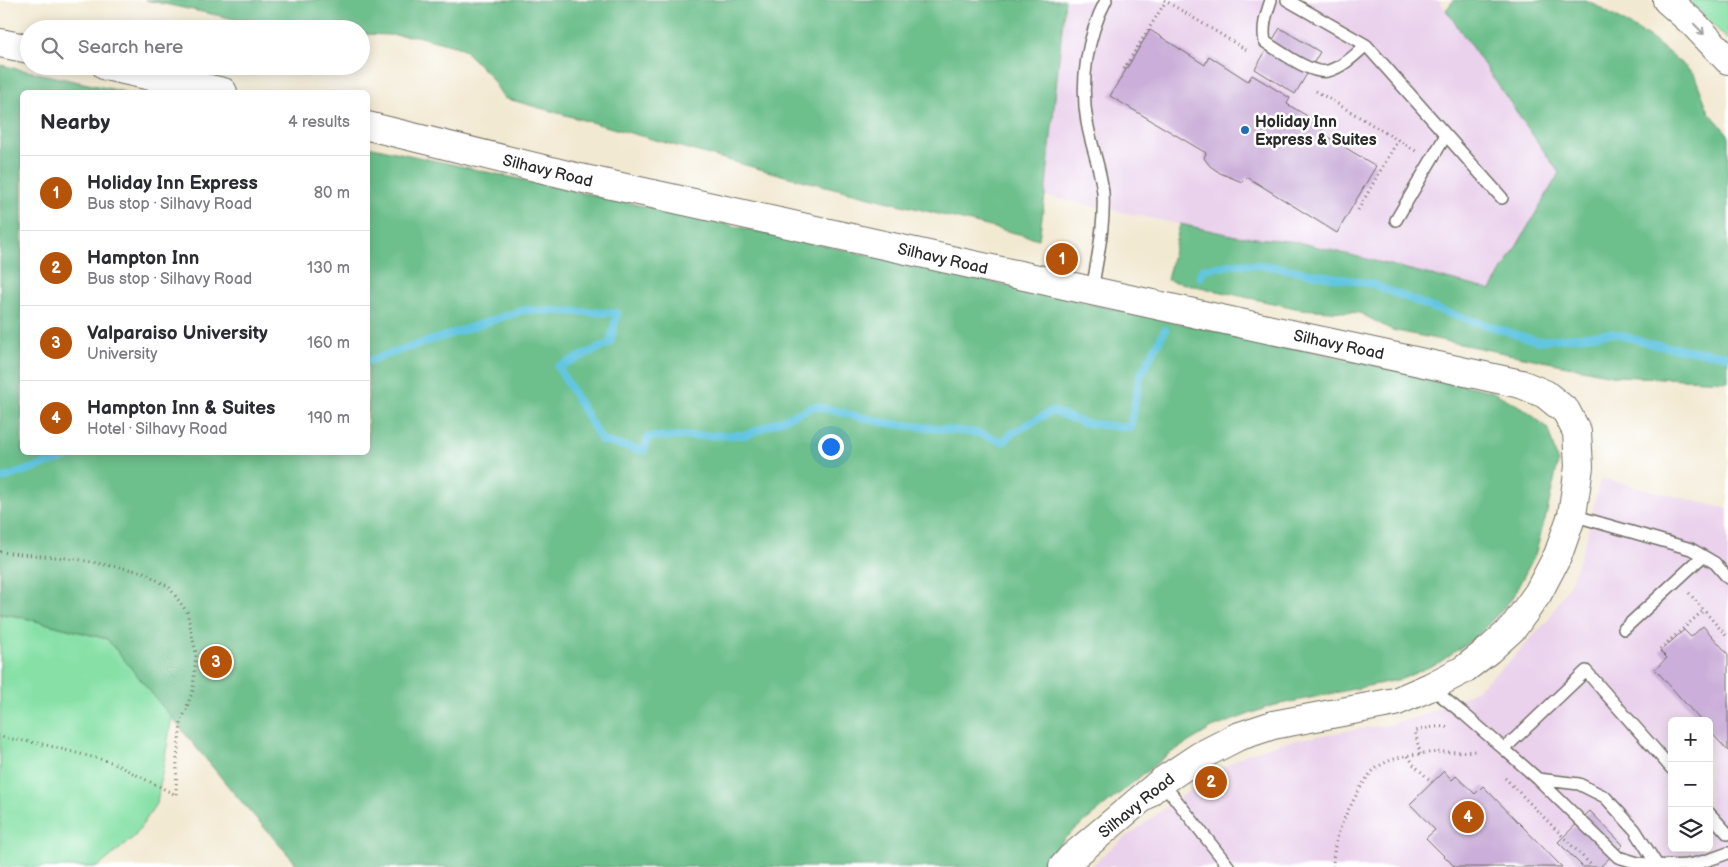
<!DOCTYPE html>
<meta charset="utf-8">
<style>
body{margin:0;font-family:"Balsamiq Sans",sans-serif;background:#f2f2f3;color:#2b2b33}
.controls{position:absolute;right:15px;bottom:15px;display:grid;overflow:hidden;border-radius:8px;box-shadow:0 2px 12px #0003}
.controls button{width:45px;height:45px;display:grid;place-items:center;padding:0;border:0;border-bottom:1px solid #e1e1e2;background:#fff;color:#2b2b33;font:25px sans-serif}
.you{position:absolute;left:830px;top:446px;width:18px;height:18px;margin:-12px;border:4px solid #fff;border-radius:50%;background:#1a73e8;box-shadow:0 0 0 8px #1a73e833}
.badge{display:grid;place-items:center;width:32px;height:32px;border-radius:50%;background:#b45309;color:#fff;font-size:16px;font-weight:700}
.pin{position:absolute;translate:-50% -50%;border:2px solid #fff;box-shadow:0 1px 5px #0006}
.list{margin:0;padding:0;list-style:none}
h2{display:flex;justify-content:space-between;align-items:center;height:65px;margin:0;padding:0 20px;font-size:21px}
h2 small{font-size:16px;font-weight:400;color:#7c7c81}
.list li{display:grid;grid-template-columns:32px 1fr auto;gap:15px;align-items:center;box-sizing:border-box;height:75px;padding:0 20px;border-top:1px solid #e1e1e2}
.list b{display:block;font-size:19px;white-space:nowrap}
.list p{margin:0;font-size:16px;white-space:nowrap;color:#7c7c81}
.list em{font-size:16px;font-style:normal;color:#7c7c81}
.icon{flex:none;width:28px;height:28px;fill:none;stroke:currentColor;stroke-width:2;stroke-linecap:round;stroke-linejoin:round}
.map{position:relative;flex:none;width:1728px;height:867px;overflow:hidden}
.search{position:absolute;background:#fff;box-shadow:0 2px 12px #0003;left:20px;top:20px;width:350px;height:55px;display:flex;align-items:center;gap:12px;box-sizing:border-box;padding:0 18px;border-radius:28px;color:#7c7c81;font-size:19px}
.panel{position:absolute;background:#fff;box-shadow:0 2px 12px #0003;left:20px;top:90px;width:350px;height:365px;border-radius:8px}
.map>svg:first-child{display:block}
.built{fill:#ead1ec;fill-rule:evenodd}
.green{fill:#87e1a7;stroke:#598669}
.forest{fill:#6dbf8c;stroke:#4c755c}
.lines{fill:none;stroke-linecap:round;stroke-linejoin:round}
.stream{stroke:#63c6e1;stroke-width:8}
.building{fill:#cbaed9}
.lane-casing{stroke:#716e65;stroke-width:14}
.secondary-casing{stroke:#716e65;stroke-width:30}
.highway-casing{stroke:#716e65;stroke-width:30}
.path{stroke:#716e65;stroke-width:3;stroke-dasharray:1 4;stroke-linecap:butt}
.lane{stroke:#fff;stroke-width:11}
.secondary{stroke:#fff;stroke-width:28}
.highway{stroke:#fff;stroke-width:28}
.oneway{stroke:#a0a0a0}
.poi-dot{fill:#1f6fb2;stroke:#fff;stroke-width:2}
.labels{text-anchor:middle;stroke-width:5;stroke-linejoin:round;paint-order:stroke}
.poi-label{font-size:16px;font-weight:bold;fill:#2b2b2b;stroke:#fff;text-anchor:start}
.street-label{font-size:16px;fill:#2b2b2b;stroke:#fff}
</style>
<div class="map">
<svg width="1728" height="867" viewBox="0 0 1728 867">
<rect width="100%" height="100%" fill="#fff"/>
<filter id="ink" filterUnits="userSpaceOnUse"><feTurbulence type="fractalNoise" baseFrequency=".02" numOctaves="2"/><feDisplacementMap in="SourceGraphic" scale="10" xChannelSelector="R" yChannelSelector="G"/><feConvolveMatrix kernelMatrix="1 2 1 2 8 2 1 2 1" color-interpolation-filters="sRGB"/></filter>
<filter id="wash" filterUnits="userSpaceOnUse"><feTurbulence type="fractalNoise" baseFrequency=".0096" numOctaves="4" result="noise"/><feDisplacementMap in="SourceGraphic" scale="20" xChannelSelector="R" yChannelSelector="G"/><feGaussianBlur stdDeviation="1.12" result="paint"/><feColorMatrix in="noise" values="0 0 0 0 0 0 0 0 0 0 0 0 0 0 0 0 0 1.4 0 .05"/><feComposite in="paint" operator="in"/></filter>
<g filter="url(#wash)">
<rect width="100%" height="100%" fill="#f2e9d2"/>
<path class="built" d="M1066,0H1439L1559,173L1491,290L1298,242L1235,236L1045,196Z
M1600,478L1728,509V867H1091L1110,849L1206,778L1248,753L1285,742L1328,734L1386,725L1421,716L1475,691L1511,660L1549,619L1572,579L1586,540ZM1672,721H1709V848H1672Z"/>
<path class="green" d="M1689,0H1728V40Z
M0,614L16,616L107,639L172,717L157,802L135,836L98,867H0Z"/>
<path class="forest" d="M146,0H1065L1045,196L1039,239L785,176L504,98L489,75L462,48L416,36L361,34V29H281Z
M1454,0H1587L1652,39L1694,74L1709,112L1728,134V381L1616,376L1392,330L1360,313L1300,309L1167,280L1180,224L1236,236L1298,242L1491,290L1559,173L1446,10Z
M0,65L125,92H22V452H368V146L1491,391L1525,409L1548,429L1558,463L1547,512L1535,555L1511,600L1477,636L1440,662L1402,679L1271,706L1212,728L1167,755L1067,836L1039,867H299L233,792L107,639L16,616L0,614Z"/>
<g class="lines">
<path class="stream" d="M1200,277L1203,269L1238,264L1269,266L1372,284L1438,310L1537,341L1612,333L1655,345L1728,356
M368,361L524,310L617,313L610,343L558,367L602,441L644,451L648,437L746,435L815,406L885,423L977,433L1004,442L1011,434L1052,411L1084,423L1130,428L1140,376L1165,330
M0,479L82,452"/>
</g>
<g id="blocks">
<path class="building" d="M1280,28L1320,52L1295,94L1255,69Z
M1150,30L1205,65L1209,56L1248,81L1252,75L1290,98L1287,104L1324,126L1321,133L1376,166L1337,233L1247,177L1242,182L1220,173L1210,166L1204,158L1206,153L1110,96Z
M1703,626L1728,654V751L1709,730V721H1701L1655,669L1667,658L1660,651L1684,630L1691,637Z
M1444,771L1452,780L1456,776L1475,794L1483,786L1562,867H1455L1426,838L1435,830L1410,804Z
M1590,811L1623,845L1600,867H1583L1558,842Z"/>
</g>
</g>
<g filter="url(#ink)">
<use href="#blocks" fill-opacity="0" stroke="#716e65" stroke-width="1"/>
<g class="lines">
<g class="lane-casing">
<path id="lane" d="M1271,0C1266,15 1262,27 1265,42C1280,51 1311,75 1328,71C1343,67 1355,55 1366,45
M1287,0L1366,45L1502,198
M1396,220L1446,135
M1092,291C1097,259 1105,226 1103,193C1101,169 1091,146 1087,122C1080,81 1087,37 1106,0
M1572,515L1691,549L1715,563L1728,578
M1624,629L1703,556
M1430,687L1465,715L1504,749L1586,671L1672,769
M1504,749L1538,779L1579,784L1605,797L1635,830L1657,865C1688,867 1699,864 1728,853
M1538,779L1618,857L1638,863L1657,865
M1162,782L1229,867
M1709,813L1728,834"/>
</g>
<g class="secondary-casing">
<path id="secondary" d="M0,43L29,49
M106,66L223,92
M368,126L580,178L1092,291L1521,384L1545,394L1566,411L1577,432L1579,467L1572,515L1558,555L1538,593L1513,628L1489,650L1463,670L1430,687L1395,702L1273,725L1237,737L1200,756L1161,782L1071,858L1063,867"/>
</g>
<g class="highway-casing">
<path id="highway" d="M1667,0L1694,24L1728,60"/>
</g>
<path class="path" d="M1164,0L1248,51
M1124,69L1166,1
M1316,91L1416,151
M1358,210L1398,140
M0,552L76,559L143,572L169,587L187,612L196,653L193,690L181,723L177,759L176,795L111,762L42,744L0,737
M1689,593L1728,638
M1660,649L1704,610
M1420,754L1415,731C1427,728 1438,725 1450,728
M1408,756L1414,765L1432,782
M1505,778L1593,867
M1333,867C1333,845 1340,825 1351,805C1357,794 1364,779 1374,770C1398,749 1446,753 1477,751"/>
<use href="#lane" class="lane"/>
<use href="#secondary" class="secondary"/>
<use href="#highway" class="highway"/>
</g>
<defs><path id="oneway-shaft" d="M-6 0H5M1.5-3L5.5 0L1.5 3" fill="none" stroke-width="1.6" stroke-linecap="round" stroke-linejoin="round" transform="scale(1.25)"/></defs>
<use class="oneway" href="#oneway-shaft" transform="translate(1699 29) rotate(46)"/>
</g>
<circle class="poi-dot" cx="1245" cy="130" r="5"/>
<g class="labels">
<g class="poi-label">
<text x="1255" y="127">Holiday Inn<tspan x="1255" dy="18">Express &amp; Suites</tspan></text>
</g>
<g class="street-label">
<text transform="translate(548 170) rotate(14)" y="6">Silhavy Road</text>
<text transform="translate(943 258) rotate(13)" y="6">Silhavy Road</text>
<text transform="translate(1339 344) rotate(12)" y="6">Silhavy Road</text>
<text transform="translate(1136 805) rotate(-39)" y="6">Silhavy Road</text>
</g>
</g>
</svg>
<div class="controls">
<button>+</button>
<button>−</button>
<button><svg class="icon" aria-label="layers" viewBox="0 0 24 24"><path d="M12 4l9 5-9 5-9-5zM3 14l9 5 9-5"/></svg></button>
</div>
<div class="you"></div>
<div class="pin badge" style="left:1062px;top:259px">1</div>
<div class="pin badge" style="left:1211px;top:782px">2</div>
<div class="pin badge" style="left:216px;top:662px">3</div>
<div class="pin badge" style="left:1468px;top:817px">4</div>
<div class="search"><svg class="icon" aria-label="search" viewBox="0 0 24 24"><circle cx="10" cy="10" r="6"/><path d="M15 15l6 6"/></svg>Search here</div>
<section class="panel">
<h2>Nearby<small>4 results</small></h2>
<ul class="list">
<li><span class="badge">1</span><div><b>Holiday Inn Express</b><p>Bus stop · Silhavy Road</p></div><em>80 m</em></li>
<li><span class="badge">2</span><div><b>Hampton Inn</b><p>Bus stop · Silhavy Road</p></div><em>130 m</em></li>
<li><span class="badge">3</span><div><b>Valparaiso University</b><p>University</p></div><em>160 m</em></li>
<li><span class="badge">4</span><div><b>Hampton Inn &amp; Suites</b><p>Hotel · Silhavy Road</p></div><em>190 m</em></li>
</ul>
</section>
</div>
